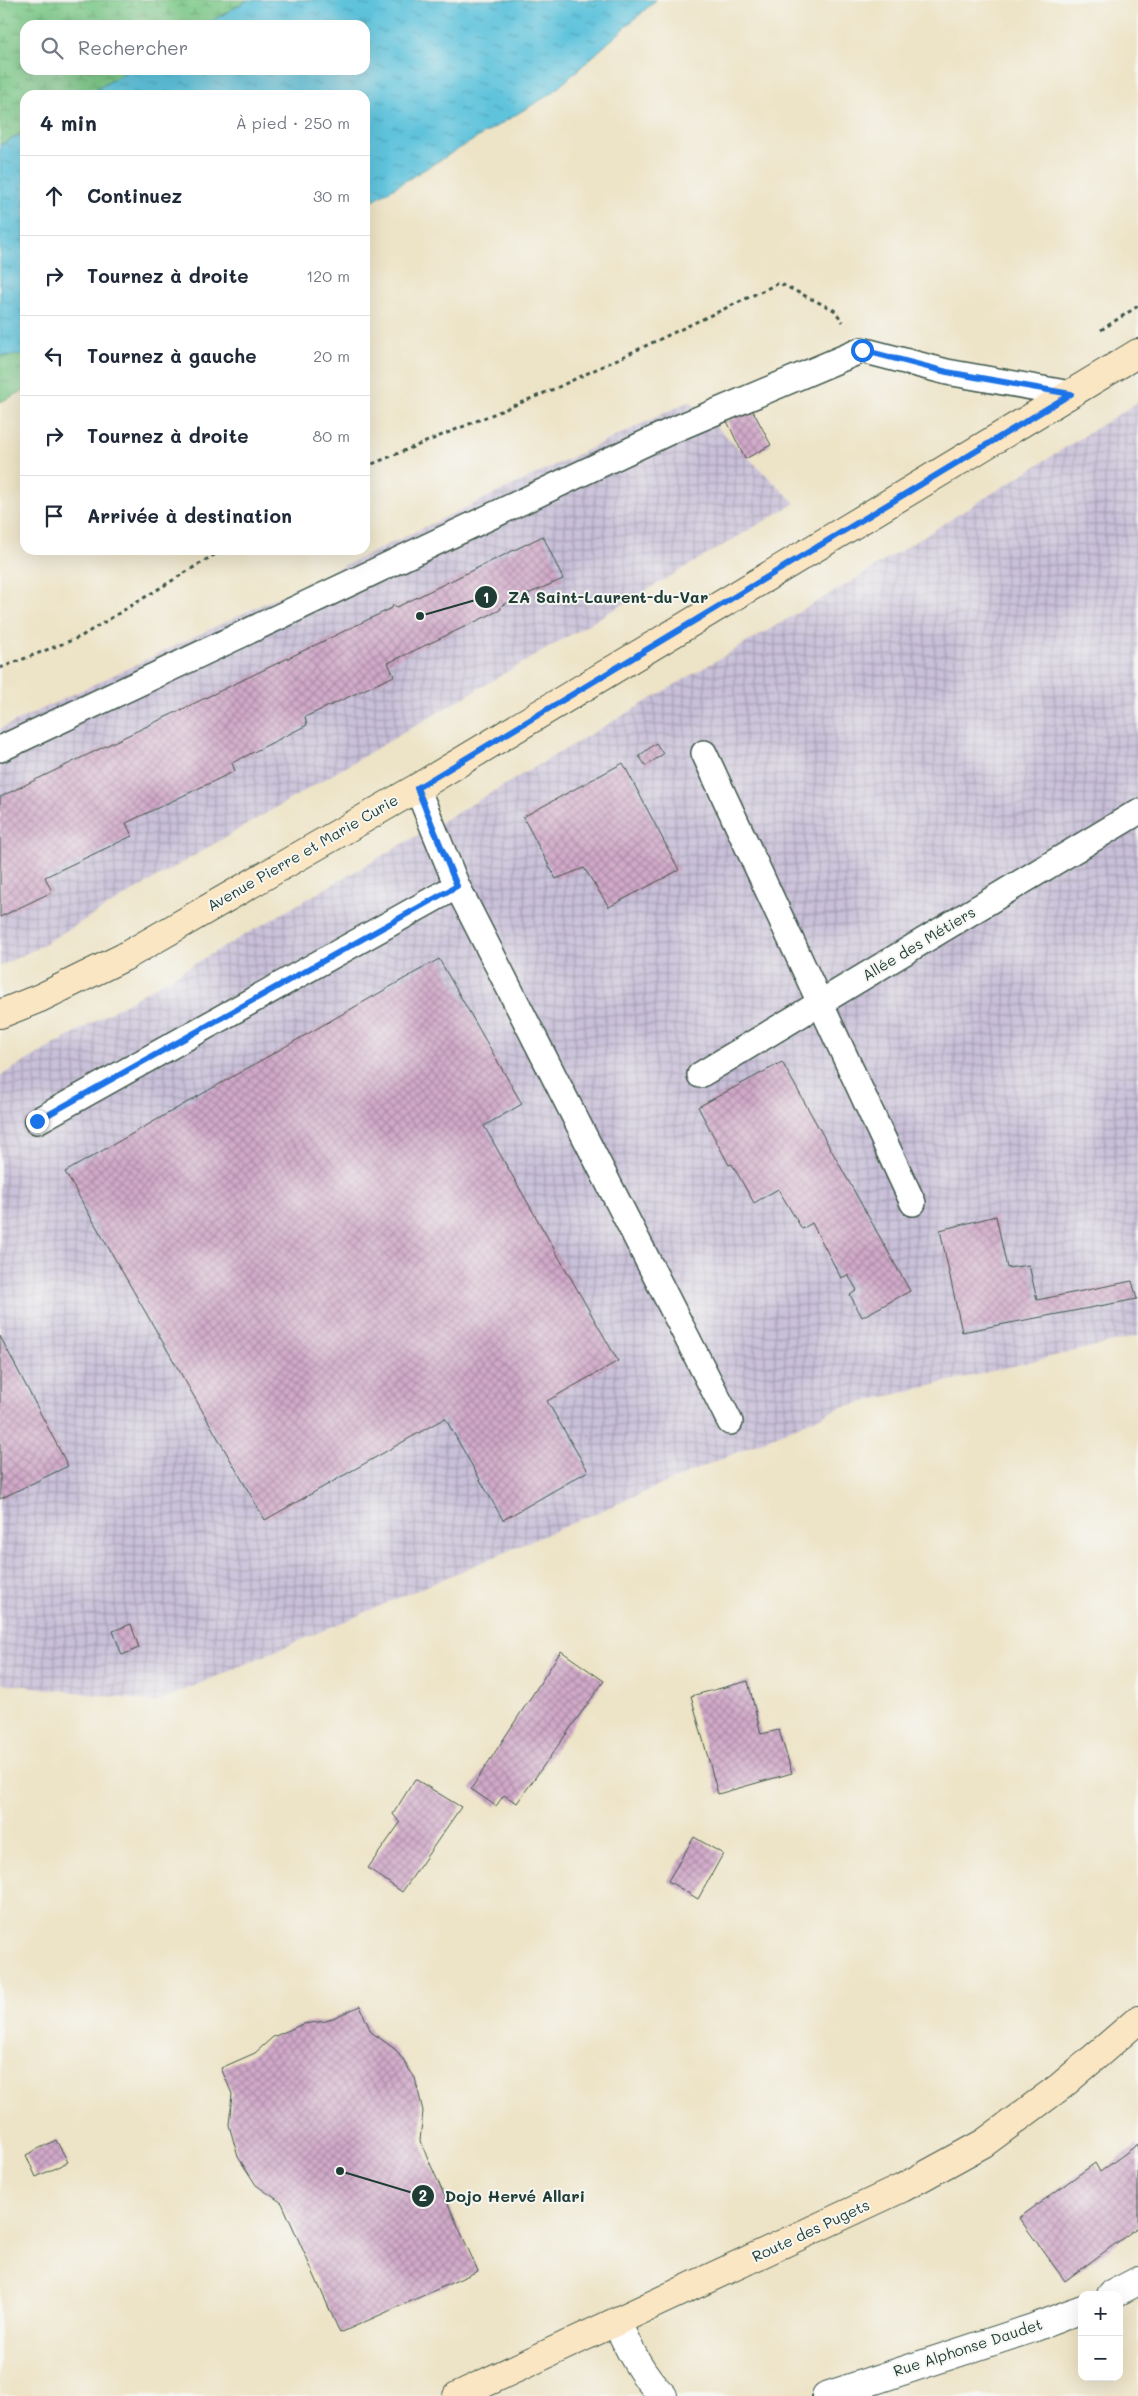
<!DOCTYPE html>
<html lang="fr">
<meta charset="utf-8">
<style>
body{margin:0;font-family:Mali,sans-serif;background:#f6f6f7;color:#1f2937}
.controls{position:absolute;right:15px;bottom:15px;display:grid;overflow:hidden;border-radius:10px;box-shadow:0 5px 20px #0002}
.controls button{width:45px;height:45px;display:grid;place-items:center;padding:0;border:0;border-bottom:1px solid #e0e1e3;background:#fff;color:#1f2937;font:25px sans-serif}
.stop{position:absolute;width:15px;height:15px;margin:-11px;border:4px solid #1a73e8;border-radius:50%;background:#fff}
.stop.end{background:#1a73e8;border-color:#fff;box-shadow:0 1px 5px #0008}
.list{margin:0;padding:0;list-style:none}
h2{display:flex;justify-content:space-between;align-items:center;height:65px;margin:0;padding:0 20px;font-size:21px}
h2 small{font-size:16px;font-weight:400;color:#747a83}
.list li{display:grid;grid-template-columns:32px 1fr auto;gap:15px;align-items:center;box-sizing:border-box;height:80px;padding:0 20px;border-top:1px solid #e0e1e3}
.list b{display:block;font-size:19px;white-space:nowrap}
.list em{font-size:16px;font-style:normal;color:#747a83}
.icon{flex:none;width:28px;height:28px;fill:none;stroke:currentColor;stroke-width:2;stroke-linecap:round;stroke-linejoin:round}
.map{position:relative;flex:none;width:1138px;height:2396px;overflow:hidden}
.search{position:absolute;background:#fff;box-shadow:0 5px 20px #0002;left:20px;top:20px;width:350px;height:55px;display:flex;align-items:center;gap:12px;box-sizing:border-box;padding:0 18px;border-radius:15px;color:#747a83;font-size:19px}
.panel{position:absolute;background:#fff;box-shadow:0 5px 20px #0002;left:20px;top:90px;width:350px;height:465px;border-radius:15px}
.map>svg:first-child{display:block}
.industrial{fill:url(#industrial-grid)}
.grass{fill:url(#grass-tufts);stroke:#4c825d}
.wetland{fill:url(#wetland-marsh);stroke:#4c825d}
.water{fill:url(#water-ripples);stroke:#3e8088}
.building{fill:url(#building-cross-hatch)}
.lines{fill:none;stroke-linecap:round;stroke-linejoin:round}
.lane-casing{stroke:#3e564a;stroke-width:28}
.street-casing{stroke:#3e564a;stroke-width:30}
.secondary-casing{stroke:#3e564a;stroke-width:30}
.path{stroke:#3e564a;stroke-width:3;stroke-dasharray:4 4;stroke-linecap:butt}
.lane{stroke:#fff;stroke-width:25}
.street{stroke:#fff;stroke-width:28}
.secondary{stroke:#fbe6c4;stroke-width:28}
.route{stroke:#1a73e8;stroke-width:6}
.labels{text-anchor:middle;stroke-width:4;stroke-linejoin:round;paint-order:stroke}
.street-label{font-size:15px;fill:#1f3d34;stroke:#f6f6f2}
.leader{fill:none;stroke:#1f3d34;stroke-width:2}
.callout-dot{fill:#1f3d34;stroke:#f6f6f2;stroke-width:2}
.mark-label{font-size:15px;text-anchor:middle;font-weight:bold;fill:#fff}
.callout-label{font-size:16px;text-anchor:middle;font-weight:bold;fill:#1f3d34;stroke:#f6f6f2;stroke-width:4;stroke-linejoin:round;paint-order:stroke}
</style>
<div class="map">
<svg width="1138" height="2396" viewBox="0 0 1138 2396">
<defs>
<pattern id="industrial-grid" width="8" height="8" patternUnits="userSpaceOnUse" patternTransform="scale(1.25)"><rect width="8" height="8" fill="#c8bfd8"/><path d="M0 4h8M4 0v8" fill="none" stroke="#a29cb0"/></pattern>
<pattern id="grass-tufts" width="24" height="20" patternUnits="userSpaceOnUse" patternTransform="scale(1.25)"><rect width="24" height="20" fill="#79c786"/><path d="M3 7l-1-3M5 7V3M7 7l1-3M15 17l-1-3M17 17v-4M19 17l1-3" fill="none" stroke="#63a36e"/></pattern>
<pattern id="wetland-marsh" width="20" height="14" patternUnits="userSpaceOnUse" patternTransform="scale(1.25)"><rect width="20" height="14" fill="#79c786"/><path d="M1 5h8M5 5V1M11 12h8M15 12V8" fill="none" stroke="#63a36e"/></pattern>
<pattern id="water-ripples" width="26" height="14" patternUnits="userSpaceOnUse" patternTransform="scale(1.25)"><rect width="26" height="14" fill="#5ec3dc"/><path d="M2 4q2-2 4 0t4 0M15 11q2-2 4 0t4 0" fill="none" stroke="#4da0b3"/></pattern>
<pattern id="building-cross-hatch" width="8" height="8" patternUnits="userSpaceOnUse" patternTransform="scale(1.25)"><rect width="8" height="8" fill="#d1a9c9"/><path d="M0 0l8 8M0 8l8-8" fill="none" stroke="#a98ba4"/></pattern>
</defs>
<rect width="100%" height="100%" fill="#f6f6f2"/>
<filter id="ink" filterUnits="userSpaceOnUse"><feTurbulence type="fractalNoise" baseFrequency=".02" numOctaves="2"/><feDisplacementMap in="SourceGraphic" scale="10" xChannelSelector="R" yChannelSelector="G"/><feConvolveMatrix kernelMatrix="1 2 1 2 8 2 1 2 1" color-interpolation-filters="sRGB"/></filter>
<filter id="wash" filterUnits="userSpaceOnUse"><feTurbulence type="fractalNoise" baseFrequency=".0096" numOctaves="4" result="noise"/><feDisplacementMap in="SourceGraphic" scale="20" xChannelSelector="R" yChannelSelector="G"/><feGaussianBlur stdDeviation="1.12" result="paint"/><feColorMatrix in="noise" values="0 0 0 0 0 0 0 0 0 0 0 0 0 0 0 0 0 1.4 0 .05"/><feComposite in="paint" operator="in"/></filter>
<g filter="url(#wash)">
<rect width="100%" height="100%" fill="#ede3c6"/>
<path class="industrial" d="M690,401L795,503L35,949L0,966V729Z
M1138,402V1336L842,1407L157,1702L0,1683V1076L477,801L857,578Z"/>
<path class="grass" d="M25,355V390L0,402V356Z"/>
<path class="wetland" d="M0,0H248L205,25H25V70H129L87,95H25V132L0,145Z"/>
<path class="water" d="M248,0H656L552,93L365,205V95H87L129,70H365V25H205Z
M25,132V355L0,356V145Z"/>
<g id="blocks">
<path class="building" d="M752,409L771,445L745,459L727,421Z
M543,536L563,579L502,605L500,610L388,663L394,676L305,717L307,725L232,763L235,771L126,823L132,836L45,877L52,892L0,917V797L392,608L393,605L397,607Z
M656,743L663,754L646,766L639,756Z
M623,763L679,870L609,907L584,868L556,879L523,817Z
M439,959L522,1104L484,1126L618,1361L547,1401L588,1471L503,1520L445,1418L265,1520L65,1172Z
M782,1062L910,1291L862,1317L850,1295L857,1290L848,1275L841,1278L812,1223L802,1229L778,1189L754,1203L732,1164L729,1165L698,1107Z
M996,1216L1007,1268L1029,1265L1037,1300L1132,1281L1137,1299L962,1332L940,1230Z
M0,1336L68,1466L0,1499Z
M131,1624L139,1648L122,1655L113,1631Z
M561,1651L604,1681L517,1803L504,1795L496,1806L471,1789Z
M748,1681L761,1734L779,1730L792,1773L718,1794L691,1696Z
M415,1779L461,1807L402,1892L368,1868L400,1823L393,1814Z
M694,1837L723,1854L698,1899L668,1881Z
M360,2006L371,2032L396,2050L415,2078L423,2111L420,2141L478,2271L340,2333L282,2203L256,2185L238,2157L229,2125L232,2094L221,2068L255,2053L273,2037L303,2024L326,2021Z
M56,2140L68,2162L36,2177L26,2155Z
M1138,2144V2227L1065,2281L1019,2218L1095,2163L1100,2172Z"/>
</g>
</g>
<g filter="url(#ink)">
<use href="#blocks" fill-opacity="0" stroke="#3e564a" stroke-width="1"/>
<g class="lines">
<g class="lane-casing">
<path id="lane" d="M0,749L673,430L862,350L947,372L1071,394
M704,753L913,1203
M417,788L457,886L730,1422
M700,1075L1138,812
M37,1121L457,886"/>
</g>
<g class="street-casing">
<path id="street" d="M1111,2295L1138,2281
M617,2322C629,2350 642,2375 663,2396
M826,2396L1033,2328L1082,2309"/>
</g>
<g class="secondary-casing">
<path id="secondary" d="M0,1014L40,998L124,957L417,788L1138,353
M457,2396L902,2188L984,2143L1061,2086L1138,2020"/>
</g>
<path class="path" d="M1101,330L1138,306
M365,467L554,389L779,283L834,310L843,322
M0,668L80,637L222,550"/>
<use href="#lane" class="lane"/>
<use href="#street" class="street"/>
<use href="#secondary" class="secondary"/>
</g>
</g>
<g class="lines" filter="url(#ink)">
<path class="route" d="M37,1121L457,886L417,788L1071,394L947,372L862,350"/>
</g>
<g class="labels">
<g class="street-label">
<text transform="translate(303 853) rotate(-30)" y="5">Avenue Pierre et Marie Curie</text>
<text transform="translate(919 944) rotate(-31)" y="5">Allée des Métiers</text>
<text transform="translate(811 2231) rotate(-25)" y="5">Route des Pugets</text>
<text transform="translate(968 2348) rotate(-18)" y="5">Rue Alphonse Daudet</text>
</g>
</g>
<path class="leader" d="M420 616L486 597M340 2171L423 2196"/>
<g class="callout-dot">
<circle cx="420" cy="616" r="5"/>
<circle cx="340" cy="2171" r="5"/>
<circle cx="486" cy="597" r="12"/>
<circle cx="423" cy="2196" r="12"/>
</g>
<g class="mark-label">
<text x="486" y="603">1</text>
<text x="423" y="2201">2</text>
</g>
<g class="callout-label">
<text x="608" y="603">ZA Saint-Laurent-du-Var</text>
<text x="515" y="2202">Dojo Hervé Allari</text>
</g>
</svg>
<div class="controls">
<button>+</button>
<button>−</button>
</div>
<div class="stop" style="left:862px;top:350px"></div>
<div class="stop end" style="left:37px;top:1121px"></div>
<div class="search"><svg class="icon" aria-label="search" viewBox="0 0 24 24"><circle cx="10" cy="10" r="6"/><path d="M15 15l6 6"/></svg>Rechercher</div>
<section class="panel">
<h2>4 min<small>À pied · 250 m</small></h2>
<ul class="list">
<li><svg class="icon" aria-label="ahead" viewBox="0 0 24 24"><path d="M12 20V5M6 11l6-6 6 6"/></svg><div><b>Continuez</b></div><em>30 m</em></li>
<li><svg class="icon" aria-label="right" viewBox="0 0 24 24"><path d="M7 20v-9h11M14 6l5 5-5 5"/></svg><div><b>Tournez à droite</b></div><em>120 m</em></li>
<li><svg class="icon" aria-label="left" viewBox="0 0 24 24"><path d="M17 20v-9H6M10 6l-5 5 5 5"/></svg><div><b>Tournez à gauche</b></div><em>20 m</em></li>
<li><svg class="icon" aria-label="right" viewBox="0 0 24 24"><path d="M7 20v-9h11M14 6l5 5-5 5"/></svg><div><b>Tournez à droite</b></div><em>80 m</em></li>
<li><svg class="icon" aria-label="arrive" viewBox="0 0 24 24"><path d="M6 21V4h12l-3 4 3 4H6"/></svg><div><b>Arrivée à destination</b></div></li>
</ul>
</section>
</div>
